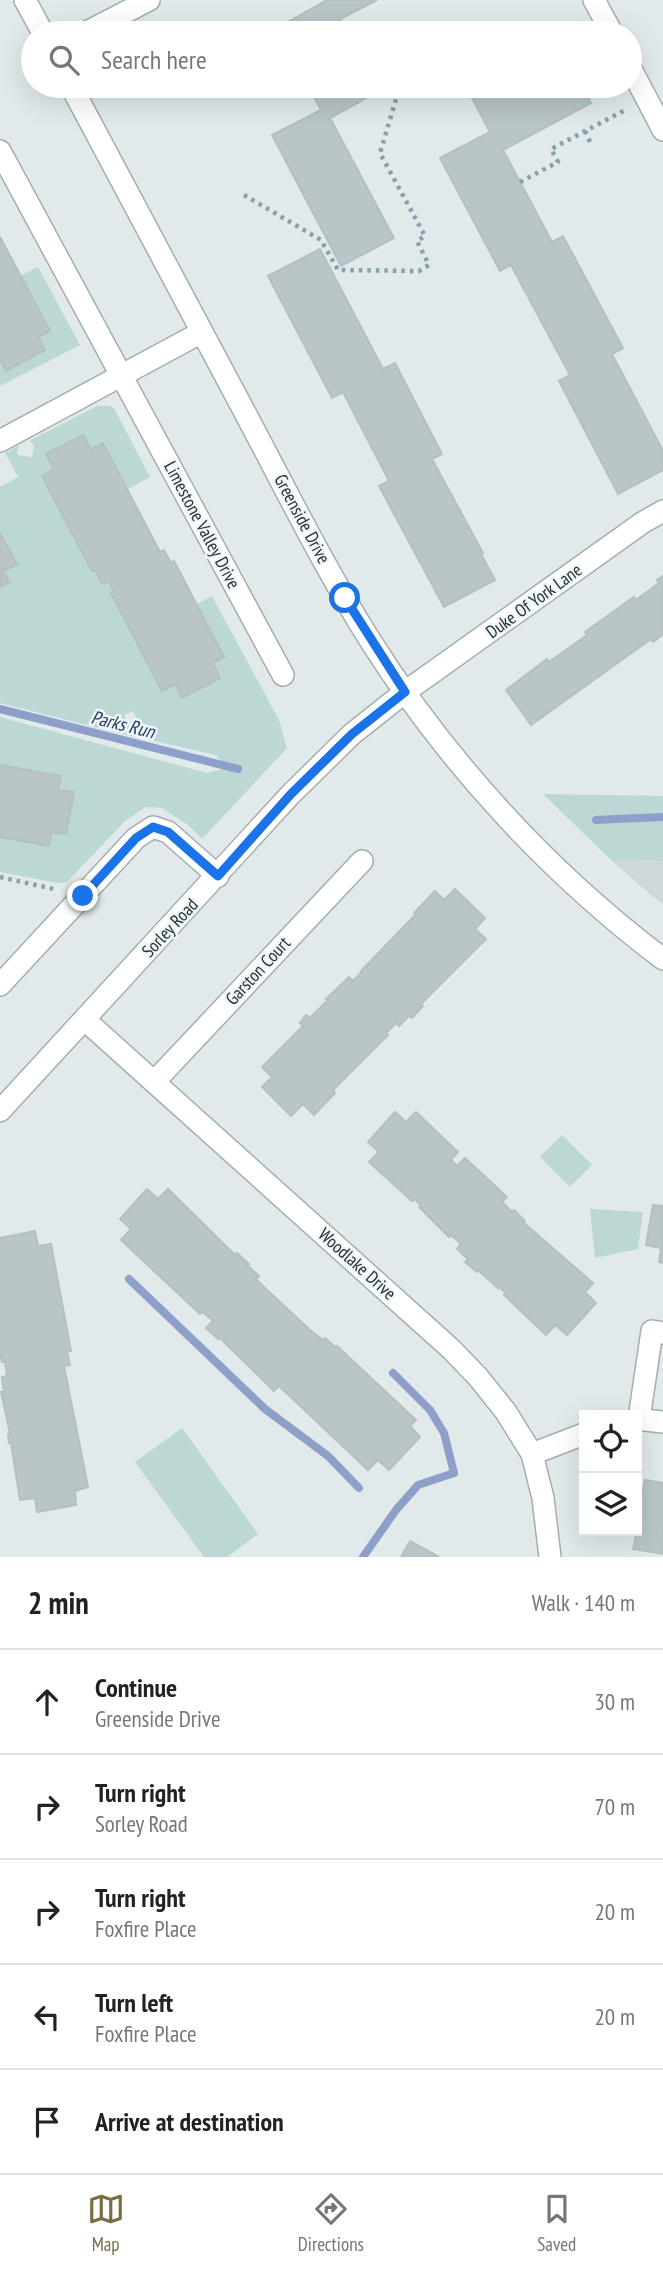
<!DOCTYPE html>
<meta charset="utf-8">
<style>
body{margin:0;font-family:"PT Sans Narrow",sans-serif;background:#f6f6f6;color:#222}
.controls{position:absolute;right:21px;bottom:21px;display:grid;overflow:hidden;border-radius:0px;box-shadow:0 7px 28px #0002}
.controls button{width:63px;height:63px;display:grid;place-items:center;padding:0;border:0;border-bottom:2px solid #e0e0e0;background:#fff;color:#222;font:35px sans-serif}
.stop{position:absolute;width:21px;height:21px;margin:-16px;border:5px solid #1a73e8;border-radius:50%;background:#fff}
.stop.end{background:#1a73e8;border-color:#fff;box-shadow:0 2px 7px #0008}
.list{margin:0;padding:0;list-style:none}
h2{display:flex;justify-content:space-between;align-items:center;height:91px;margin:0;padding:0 28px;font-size:30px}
h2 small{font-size:23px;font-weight:400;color:#767676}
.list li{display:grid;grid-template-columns:46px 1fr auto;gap:21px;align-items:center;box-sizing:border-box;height:105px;padding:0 28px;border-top:2px solid #e0e0e0}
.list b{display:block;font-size:26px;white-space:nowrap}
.list p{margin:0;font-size:23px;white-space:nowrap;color:#767676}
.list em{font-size:23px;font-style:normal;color:#767676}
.icon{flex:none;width:38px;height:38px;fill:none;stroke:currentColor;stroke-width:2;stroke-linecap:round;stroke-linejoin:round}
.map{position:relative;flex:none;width:663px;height:1557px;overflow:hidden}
.search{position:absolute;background:#fff;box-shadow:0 7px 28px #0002;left:21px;right:21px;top:21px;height:77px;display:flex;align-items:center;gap:18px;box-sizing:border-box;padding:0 24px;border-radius:38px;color:#767676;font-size:26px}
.sheet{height:616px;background:#fff}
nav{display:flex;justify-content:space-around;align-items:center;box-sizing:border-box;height:98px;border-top:2px solid #e0e0e0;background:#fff;font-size:19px;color:#767676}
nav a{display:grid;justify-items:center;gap:4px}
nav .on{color:#786e41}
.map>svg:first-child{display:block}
.built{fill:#cfd8d9}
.green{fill:#bcd8d4}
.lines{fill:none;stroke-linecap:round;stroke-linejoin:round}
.stream{stroke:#8e9fc9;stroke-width:8}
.building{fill:#b9c5c7;stroke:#b4c0c2;stroke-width:2}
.minor-casing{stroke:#a4aeb1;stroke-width:24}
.path{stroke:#85a0aa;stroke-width:4.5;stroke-dasharray:3.5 5;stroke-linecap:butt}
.minor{stroke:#fff;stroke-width:21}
.route{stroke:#1a73e8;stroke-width:9}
.labels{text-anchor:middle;stroke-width:5;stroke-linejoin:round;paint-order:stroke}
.street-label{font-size:18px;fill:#233238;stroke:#f1f6f7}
.water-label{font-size:19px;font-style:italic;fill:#24386d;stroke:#f1f6f7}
</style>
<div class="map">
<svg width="663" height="1557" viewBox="0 0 663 1557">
<rect width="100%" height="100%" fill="#e1e9ea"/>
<path class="built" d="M611,860L663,861V904L651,895Z"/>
<path class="green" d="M38,267L80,345L0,386V359L7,371L45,350L38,337L49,331L20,276Z
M97,406H110L114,408L150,477L128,489L103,443L91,449L83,435L47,454L54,469L43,476L92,571L95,570L102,584L109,581L163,690L175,684L182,698L220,678L213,663L224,657L197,604L212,596L279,720L287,748L202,839L188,825L162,808L146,807L125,821L67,882L58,883L0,872V837L49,846L51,832L66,834L74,793L58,790L61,777L0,765V717L207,773L225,768L216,755L146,739L133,711L124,715L134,737L0,703V587L9,582L3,571L16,564L0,533V487L18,477L5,453L19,445L17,455L32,457L34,445L31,443V440Z
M543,794L663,796V861L611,860Z
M562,1135L592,1165L570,1187L540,1157Z
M590,1209L643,1212L638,1249L595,1258Z
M182,1428L258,1534L227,1557H204L135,1462Z"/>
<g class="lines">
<path class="stream" d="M0,709L238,769
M596,820L663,817
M129,1279L265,1409L328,1456L359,1488
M363,1557L396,1510L418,1485L454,1473L444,1433L430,1410L393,1373"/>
</g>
<path class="building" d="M327,0H377L340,19L348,33H280L277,28Z
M308,86H376L379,91L330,118L394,238L341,266L272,135L321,110Z
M495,86H582L591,103L503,150L552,242L563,236L623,348L612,354L663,451V470L618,494L559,381L570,375L511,265L500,271L440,158L490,132L472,98Z
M0,237L50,331L38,337L45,350L6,371L0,359Z
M320,249L383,369L395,363L442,454L432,459L483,553L481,554L495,580L444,607L379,486L389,481L343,392L332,398L268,276Z
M83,435L91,449L103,443L160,552L164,550L171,563L174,561L224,657L213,663L220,678L182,698L175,684L162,691L111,593L114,592L109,581L102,584L95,570L92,571L42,476L54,469L46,454Z
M0,533L17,564L3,571L9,582L0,587Z
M663,576V634L653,642L651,639L531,725L506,690L547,659L549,662L587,635L585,632L634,597L636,600L659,583L657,580Z
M0,765L61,776L58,790L74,792L66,834L51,832L49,846L0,837Z
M455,889L485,918L475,929L486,939L421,1004L423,1006L412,1018L409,1016L399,1026L396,1023L386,1033L388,1035L333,1090L335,1093L314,1115L303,1104L291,1116L262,1087L272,1077L262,1067L303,1026L300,1023L306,1015L310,1018L328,1000L326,999L349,977L353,981L362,972L361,971L415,915L414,913L435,891L444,900Z
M395,1112L406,1122L416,1112L458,1152L451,1160L457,1166L465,1158L507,1197L502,1202L512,1212L514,1210L525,1221L524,1223L593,1283L585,1292L596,1303L567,1335L555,1325L546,1335L504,1295L506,1293L499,1287L498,1288L478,1270L477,1272L465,1262L468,1259L457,1249L461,1244L451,1235L449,1237L419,1207L421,1205L414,1199L412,1201L369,1162L379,1152L368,1142Z
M147,1189L158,1199L168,1189L235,1255L237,1253L249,1264L247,1265L259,1276L256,1279L266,1289L310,1330L323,1340L325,1338L335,1347L337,1346L416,1420L410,1426L420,1437L389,1470L378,1460L368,1470L279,1386L274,1391L219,1337L218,1339L206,1328L213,1321L203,1312L200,1314L121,1240L131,1229L120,1219Z
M653,1205L663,1206V1263L659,1262L661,1248L646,1245Z
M35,1231L38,1246L51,1244L71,1351H67L70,1365L64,1366L88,1487L75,1491L76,1505L37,1512L35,1498L20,1500L11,1443H9L8,1434L10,1433L1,1392H4L2,1377L7,1376L5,1362H2L0,1353V1238Z
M645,1480L663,1483V1554L633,1549L636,1534L620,1531H637V1493L642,1494Z
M410,1541L439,1557H401Z"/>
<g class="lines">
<g class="minor-casing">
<path id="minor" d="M25,0L43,33
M594,0L612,33
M85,33L149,0
M630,67L663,130
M71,86C128,193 185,300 242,407C283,484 322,563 368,637C445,760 548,872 663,959
M0,151L283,675
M0,441L202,332
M0,985L136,838L153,827L168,832L218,876
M85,1020L451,1349L478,1377L506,1412L532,1454L543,1498L550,1557
M155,1081L362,861
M0,1111L291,794L352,734L405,692L642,523L663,511
M637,1419L663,1422
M639,1419L652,1331L663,1333
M532,1454L584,1434"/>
</g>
<path class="path" d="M585,131L590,142
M520,182L558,162L551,149L627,109
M244,195L321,240L338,270L419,271L429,265L417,241L425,236L380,153L400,86
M0,877L58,890"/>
<use href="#minor" class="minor"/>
</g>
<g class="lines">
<path class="route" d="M83,896L136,838L153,827L168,832L218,876L291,794L352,734L405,692L345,598"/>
</g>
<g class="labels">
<g class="street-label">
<text transform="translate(302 519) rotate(62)" y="6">Greenside Drive</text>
<text transform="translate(202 525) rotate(62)" y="6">Limestone Valley Drive</text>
<text transform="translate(534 601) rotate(-36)" y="6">Duke Of York Lane</text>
<text transform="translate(170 928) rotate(-47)" y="6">Sorley Road</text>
<text transform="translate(258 971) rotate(-47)" y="6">Garston Court</text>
<text transform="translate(357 1264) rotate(42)" y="6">Woodlake Drive</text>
</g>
<g class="water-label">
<text transform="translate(123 724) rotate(14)" y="7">Parks Run</text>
</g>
</g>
</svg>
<div class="controls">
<button><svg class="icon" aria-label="locate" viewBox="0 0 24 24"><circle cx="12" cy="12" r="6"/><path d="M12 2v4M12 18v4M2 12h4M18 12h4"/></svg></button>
<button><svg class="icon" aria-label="layers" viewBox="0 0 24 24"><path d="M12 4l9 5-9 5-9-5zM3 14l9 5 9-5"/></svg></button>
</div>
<div class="stop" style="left:345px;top:598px"></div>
<div class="stop end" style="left:83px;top:896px"></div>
<div class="search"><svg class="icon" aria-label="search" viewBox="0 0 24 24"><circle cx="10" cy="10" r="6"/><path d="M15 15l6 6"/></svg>Search here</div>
</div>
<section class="sheet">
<h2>2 min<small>Walk · 140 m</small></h2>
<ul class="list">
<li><svg class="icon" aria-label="ahead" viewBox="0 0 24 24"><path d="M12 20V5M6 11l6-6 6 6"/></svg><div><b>Continue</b><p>Greenside Drive</p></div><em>30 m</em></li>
<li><svg class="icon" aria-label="right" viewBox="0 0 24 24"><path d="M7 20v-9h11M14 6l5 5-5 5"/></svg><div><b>Turn right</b><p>Sorley Road</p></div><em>70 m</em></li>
<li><svg class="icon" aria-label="right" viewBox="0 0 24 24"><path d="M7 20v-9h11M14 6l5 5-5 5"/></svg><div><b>Turn right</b><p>Foxfire Place</p></div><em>20 m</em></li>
<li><svg class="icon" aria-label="left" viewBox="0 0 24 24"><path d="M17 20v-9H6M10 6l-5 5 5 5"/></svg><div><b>Turn left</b><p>Foxfire Place</p></div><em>20 m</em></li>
<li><svg class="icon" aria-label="arrive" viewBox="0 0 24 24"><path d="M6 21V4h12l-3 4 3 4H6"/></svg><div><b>Arrive at destination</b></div></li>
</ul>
</section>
<nav>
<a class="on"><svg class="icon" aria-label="map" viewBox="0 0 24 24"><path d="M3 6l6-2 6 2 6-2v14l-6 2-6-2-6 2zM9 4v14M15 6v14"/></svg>Map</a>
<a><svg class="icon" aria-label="directions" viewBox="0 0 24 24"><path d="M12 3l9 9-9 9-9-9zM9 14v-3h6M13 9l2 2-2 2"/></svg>Directions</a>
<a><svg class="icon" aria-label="saved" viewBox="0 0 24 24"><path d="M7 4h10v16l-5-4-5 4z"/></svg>Saved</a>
</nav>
